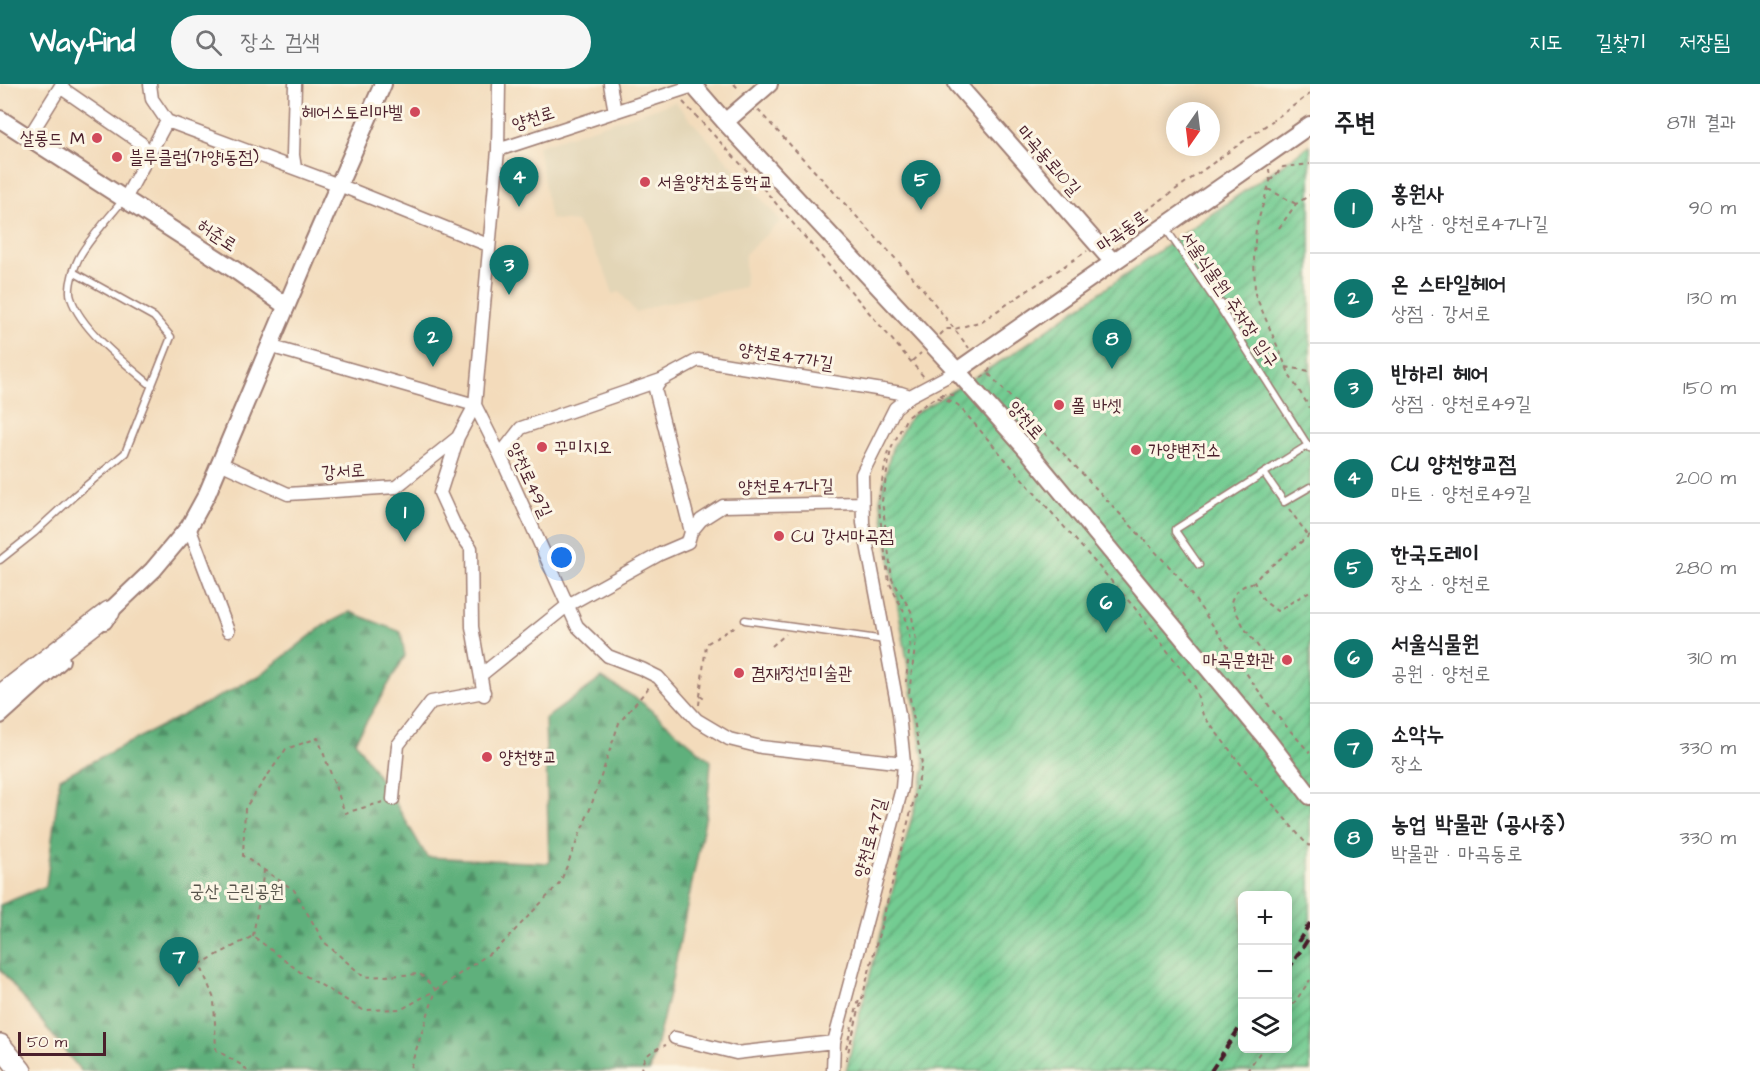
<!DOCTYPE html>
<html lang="ko">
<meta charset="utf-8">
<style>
body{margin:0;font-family:"Architects Daughter","Poor Story",sans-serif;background:#f6f6f6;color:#202124}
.controls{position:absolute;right:18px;bottom:18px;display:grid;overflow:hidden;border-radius:9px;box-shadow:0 3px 15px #0003}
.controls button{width:54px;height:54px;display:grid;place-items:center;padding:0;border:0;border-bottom:2px solid #e0e0e0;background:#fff;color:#202124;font:30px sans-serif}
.compass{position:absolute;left:1166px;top:18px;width:54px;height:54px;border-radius:50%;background:#fff;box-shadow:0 3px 15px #0003;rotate:194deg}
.scale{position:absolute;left:18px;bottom:15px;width:88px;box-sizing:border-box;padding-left:6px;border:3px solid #4a1f2b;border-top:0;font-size:16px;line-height:21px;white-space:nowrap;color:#4a1f2b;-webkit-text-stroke:4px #fcf5e5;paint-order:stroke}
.you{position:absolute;left:562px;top:474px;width:21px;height:21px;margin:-15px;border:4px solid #fff;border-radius:50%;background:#1a73e8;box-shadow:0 0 0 9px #1a73e833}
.badge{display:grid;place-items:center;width:39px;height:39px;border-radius:50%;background:#0f766e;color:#fff;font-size:20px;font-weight:700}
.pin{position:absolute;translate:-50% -50px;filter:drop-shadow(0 2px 3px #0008)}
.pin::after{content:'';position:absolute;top:32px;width:21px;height:18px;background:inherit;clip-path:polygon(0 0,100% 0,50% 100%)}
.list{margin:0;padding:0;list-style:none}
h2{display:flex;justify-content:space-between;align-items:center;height:78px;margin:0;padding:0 24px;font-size:26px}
h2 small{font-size:20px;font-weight:400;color:#757577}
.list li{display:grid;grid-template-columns:39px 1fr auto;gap:18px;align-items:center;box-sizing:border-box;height:90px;padding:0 24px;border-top:2px solid #e0e0e0}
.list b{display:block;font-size:22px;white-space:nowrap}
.list p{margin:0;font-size:20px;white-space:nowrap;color:#757577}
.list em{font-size:20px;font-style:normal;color:#757577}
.icon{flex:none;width:33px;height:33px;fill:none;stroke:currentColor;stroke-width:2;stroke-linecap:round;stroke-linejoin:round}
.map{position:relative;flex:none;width:1310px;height:987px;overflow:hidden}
header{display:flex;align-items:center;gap:36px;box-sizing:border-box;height:84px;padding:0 30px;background:#0f766e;color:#fff}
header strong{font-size:28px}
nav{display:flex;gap:33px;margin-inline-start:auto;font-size:21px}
.search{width:420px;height:54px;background:#f6f6f6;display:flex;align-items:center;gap:15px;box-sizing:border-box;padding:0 21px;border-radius:33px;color:#757577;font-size:22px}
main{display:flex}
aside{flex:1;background:#fff}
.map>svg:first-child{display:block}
.built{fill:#e3d6b7}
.forest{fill:url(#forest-firs);stroke:#546854;stroke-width:1.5}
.garden{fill:url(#garden-furrows);stroke:#5e765e;stroke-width:1.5;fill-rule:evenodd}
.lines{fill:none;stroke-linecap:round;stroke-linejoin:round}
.lane-casing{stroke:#9e7d73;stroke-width:9}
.street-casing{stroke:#9e7d73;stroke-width:15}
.secondary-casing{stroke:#9e7d73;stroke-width:20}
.highway-casing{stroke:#9e7d73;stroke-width:24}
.path{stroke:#9e7d73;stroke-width:2;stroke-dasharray:4.5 4.5;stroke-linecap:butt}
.lane{stroke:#fff;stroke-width:6}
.street{stroke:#fff;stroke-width:12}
.secondary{stroke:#fff;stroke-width:16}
.highway{stroke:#fff;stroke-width:21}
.rail{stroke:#4a1f2b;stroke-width:4;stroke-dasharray:9 4.5;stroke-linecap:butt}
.poi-dot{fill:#d1495b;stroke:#fcf5e5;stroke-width:2}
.labels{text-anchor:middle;stroke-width:6;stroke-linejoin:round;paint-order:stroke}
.poi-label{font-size:18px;fill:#4a1f2b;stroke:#fcf5e5;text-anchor:start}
.street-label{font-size:18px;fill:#4a1f2b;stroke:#fcf5e5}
.park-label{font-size:18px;fill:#56534a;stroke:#fcf5e5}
</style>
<header>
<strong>Wayfind</strong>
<div class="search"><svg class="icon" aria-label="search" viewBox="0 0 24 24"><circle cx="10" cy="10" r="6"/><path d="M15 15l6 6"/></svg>장소 검색</div>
<nav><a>지도</a><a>길찾기</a><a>저장됨</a></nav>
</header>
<main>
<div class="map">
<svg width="1310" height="987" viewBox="0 0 1310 987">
<defs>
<pattern id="forest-firs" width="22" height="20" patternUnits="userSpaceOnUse" patternTransform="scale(1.5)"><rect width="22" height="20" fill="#5eb07c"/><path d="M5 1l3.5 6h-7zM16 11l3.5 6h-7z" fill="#508f66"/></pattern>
<pattern id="garden-furrows" width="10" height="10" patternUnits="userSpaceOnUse" patternTransform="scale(1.5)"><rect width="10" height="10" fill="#73cc92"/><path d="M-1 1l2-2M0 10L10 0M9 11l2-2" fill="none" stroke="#60a577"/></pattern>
</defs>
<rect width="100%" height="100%" fill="#fcf5e5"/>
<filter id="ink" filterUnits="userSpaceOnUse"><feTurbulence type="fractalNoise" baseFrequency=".0167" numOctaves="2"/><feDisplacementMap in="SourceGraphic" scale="12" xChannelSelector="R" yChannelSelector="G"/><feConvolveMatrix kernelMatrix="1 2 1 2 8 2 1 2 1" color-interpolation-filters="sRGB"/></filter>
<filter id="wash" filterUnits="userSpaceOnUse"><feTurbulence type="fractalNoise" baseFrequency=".008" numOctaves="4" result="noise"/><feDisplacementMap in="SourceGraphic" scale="24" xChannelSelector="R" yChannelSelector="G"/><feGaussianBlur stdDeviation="1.35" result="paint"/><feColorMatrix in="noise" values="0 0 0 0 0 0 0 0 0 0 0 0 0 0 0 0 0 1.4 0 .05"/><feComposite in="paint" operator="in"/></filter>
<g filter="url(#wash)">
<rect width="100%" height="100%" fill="#f3dbbb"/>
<path class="built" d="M675,18L781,137L745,170V203L656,221L636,229L620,208L613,210L607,192L592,162L576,138L550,135L538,62Z"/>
<path class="forest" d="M350,528L401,548L405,572L355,657L393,715L427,773L549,779L545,635L602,594L639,616L711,677L707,726L669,910L650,987H81L0,885V821L46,802L60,694L259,592L323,542Z"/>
<path class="garden" d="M1310,61V987H846L859,933L925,684L880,415L892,364L911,332L1011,271ZM1242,812H1288V964H1242Z"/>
</g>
<g filter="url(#ink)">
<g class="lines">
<g class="lane-casing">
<path id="lane" d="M124,115C111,131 91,153 81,170C75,180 67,203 71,214C81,246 127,281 152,302
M1166,145L1217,219L1310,365
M1217,219C1236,221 1238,225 1250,239
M1264,389L1284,418L1310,403
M0,476L34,449L74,412L125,369L171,253L154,233L73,188
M1199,481L1176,448V445L1308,361
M745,536L885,556"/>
</g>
<g class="street-casing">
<path id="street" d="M499,0L498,66L475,321L500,371L577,542L608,572L642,585L658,593L697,636L729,655L761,663L904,679
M610,0L615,28
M60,3L141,59L149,69
M167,37L339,101L488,161
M29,53L62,0
M498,66L693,2
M295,84L293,71L295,0
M125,115L167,37L152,15L150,0
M269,262L475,321L458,353L440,409L456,444L471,464L472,543L484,611
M661,296L655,305L691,448
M500,371L521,344L661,296L698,276L901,309L910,312
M220,379L288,410L396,403L457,354
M189,443L228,547
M481,591L568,521L660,470L688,458L691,448L701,436L723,422L862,419
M393,715L398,661L431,618L484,608
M675,954L736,969L834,958
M833,987L834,958L902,704L904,679L899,630L863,439L862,390L895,324L910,312L957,287"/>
</g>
<g class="secondary-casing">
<path id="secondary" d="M692,0L725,38L957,287L1028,367L1269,658L1310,712
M957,0L1112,177
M0,35L235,186L286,222
M725,38L769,0
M957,287L1310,41
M104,537L109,528L153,486L189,443L207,410L311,164L383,0
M0,631L61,576"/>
</g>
<g class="highway-casing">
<path id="highway" d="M0,612L109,528
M0,961L21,987"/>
</g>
<path class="path" d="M734,0L740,6
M683,18L762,103L924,293
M758,26L919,200L969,264
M1269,85L1270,97L1256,144L1254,171L1255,210L1291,294L1310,324
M1270,97L1283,83L1310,80
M1268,105L1296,120
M1279,144L1296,120L1310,111
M1109,153L1310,10
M940,251L946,245H955L982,237L1087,167
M912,277L921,269
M1286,283L1310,287
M989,290L1179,493L1272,626L1310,669
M981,294L988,289L992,280
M941,310L953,311L958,308
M940,311L958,321L1134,523L1195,603L1203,631L1255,699L1303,756L1310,762
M888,367L878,418L889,498L905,530L910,557L906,598
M1289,425L1310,454
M1310,451L1261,490L1254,498L1264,517L1277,527L1310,507
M1254,498C1242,502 1235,506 1231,518L1245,545L1266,573
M772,562L786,550
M700,612L706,616
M699,621L706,560L738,541
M383,718L345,729L318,654L286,665L245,724L243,772L294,806L324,858L364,893L420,890L436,906L409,987
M253,852L264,787
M1288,928L1310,896
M846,964L860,912
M846,976L917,704L922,680L909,609L916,556L911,527L892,495L882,417L891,365L907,333L936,313L950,318
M247,987L243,982L216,966L214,915L200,880L253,852L304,891L363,926L402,925L436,906L499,863L560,799L590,725L619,639L650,602
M641,987C642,971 653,966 666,961
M1247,987L1263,964"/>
<use href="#lane" class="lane"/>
<use href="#street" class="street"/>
<use href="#secondary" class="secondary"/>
<use href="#highway" class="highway"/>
<path class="rail" d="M1298,858L1310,839
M1288,886L1310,852
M1211,987L1242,940"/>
</g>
</g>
<g class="poi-dot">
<circle cx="415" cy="28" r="6"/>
<circle cx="97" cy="54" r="6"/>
<circle cx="117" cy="73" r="6"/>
<circle cx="645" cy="98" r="6"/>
<circle cx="1059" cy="321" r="6"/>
<circle cx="542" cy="363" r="6"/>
<circle cx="1136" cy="366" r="6"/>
<circle cx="779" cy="452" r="6"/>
<circle cx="1287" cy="576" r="6"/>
<circle cx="739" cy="589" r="6"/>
<circle cx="487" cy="673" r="6"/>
</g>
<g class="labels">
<g class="poi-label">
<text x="403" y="34" text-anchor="end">헤어스토리마벨</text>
<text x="85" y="60" text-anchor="end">살롱드 M</text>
<text x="129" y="79">블루클럽(가양1동점)</text>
<text x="657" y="104">서울양천초등학교</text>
<text x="1071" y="327">폴 바셋</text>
<text x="554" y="369">꾸미지오</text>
<text x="1148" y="372">가양변전소</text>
<text x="791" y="458">CU 강서마곡점</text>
<text x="1275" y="582" text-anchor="end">마곡문화관</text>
<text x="751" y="595">겸재정선미술관</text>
<text x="499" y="679">양천향교</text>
</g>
<g class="street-label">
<text transform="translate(533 34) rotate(-18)" y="6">양천로</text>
<text transform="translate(1049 76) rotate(49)" y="6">마곡동로10길</text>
<text transform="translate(1122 147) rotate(-35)" y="6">마곡동로</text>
<text transform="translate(217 151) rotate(33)" y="6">허준로</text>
<text transform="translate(1230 215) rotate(56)" y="6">서울식물원 주차장 입구</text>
<text transform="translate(786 272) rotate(9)" y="6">양천로47가길</text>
<text transform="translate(1026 336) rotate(49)" y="6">양천로</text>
<text transform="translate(343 387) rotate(-4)" y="6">강서로</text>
<text transform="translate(530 396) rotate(65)" y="6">양천로49길</text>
<text transform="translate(786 402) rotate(-1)" y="6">양천로47나길</text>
<text transform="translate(870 754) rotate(-75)" y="6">양천로47길</text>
</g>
<g class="park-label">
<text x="237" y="813">궁산 근린공원</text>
</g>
</g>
</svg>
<div class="controls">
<button>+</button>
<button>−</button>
<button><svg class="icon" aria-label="layers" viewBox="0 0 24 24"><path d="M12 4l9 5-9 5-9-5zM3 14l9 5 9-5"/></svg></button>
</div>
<svg class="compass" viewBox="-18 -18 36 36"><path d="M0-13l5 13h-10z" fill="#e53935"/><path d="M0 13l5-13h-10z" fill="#757577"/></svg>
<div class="scale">50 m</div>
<div class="you"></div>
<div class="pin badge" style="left:405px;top:458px">1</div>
<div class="pin badge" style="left:433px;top:283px">2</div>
<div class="pin badge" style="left:509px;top:211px">3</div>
<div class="pin badge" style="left:519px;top:123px">4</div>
<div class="pin badge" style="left:921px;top:126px">5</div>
<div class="pin badge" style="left:1106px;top:549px">6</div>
<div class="pin badge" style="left:179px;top:903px">7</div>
<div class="pin badge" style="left:1112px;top:285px">8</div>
</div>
<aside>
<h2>주변<small>8개 결과</small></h2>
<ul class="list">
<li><span class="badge">1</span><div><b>홍원사</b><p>사찰 · 양천로47나길</p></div><em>90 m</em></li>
<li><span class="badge">2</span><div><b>온 스타일헤어</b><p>상점 · 강서로</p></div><em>130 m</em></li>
<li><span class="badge">3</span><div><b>반하리 헤어</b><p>상점 · 양천로49길</p></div><em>150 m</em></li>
<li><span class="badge">4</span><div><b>CU 양천향교점</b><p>마트 · 양천로49길</p></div><em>200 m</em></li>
<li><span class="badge">5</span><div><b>한국도레이</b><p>장소 · 양천로</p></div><em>280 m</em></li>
<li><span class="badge">6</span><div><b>서울식물원</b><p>공원 · 양천로</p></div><em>310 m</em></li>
<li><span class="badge">7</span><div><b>소악누</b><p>장소</p></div><em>330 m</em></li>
<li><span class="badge">8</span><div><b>농업 박물관 (공사중)</b><p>박물관 · 마곡동로</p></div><em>330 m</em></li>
</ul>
</aside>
</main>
